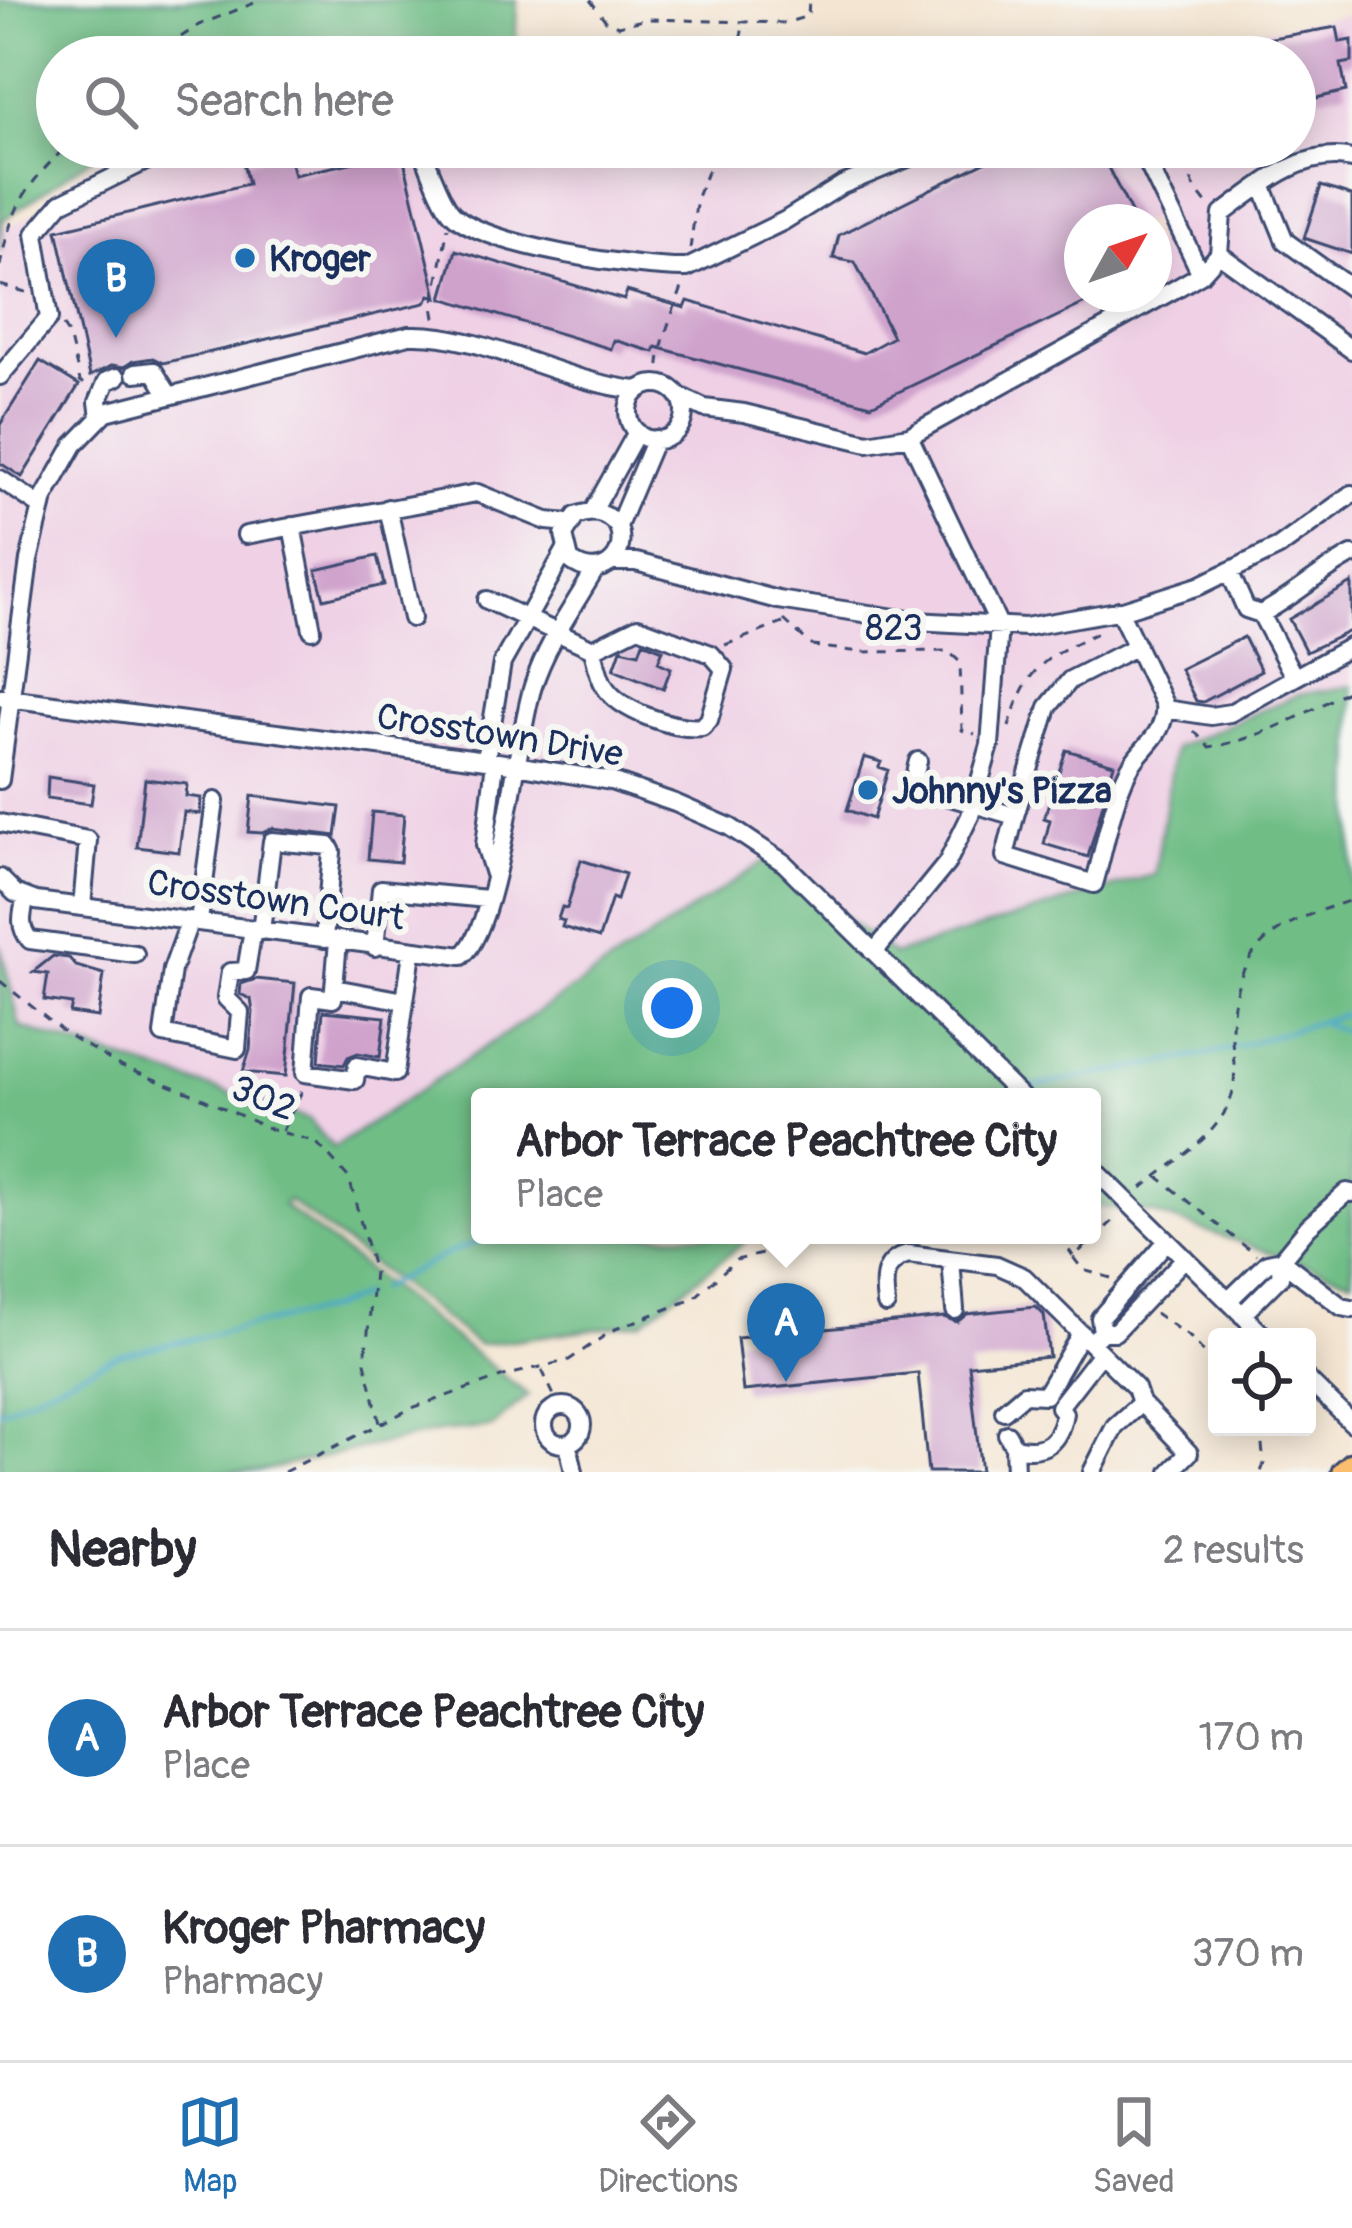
<!DOCTYPE html>
<style>
body{margin:0;font-family:Pangolin,sans-serif;background:#f2f2f3;color:#2b2b33}
.controls{position:absolute;right:36px;bottom:36px;display:grid;overflow:hidden;border-radius:12px;box-shadow:0 6px 30px #0003}
.controls button{width:108px;height:108px;display:grid;place-items:center;padding:0;border:0;border-bottom:3px solid #e1e1e2;background:#fff;color:#2b2b33;font:60px sans-serif}
.compass{position:absolute;left:1064px;top:204px;width:108px;height:108px;border-radius:50%;background:#fff;box-shadow:0 6px 30px #0003;rotate:50deg}
.you{position:absolute;left:672px;top:1008px;width:42px;height:42px;margin:-30px;border:9px solid #fff;border-radius:50%;background:#1a73e8;box-shadow:0 0 0 18px #1a73e833}
.badge{display:grid;place-items:center;width:78px;height:78px;border-radius:50%;background:#1f6fb2;color:#fff;font-size:39px;font-weight:700}
.pin{position:absolute;translate:-50% -99px;filter:drop-shadow(0 3px 6px #0008)}
.pin::after{content:'';position:absolute;top:63px;width:42px;height:36px;background:inherit;clip-path:polygon(0 0,100% 0,50% 100%)}
.popup{position:absolute;left:471px;top:1088px;width:630px;height:156px;box-sizing:border-box;display:grid;place-content:center;border-radius:12px;background:#fff;filter:drop-shadow(0 3px 9px #0005);font-size:39px;white-space:nowrap;color:#7c7c81}
.popup b{font-size:45px;color:#2b2b33}
.popup::after{content:'';position:absolute;left:50%;top:100%;margin-left:-24px;border:24px solid transparent;border-top-color:#fff}
.list{margin:0;padding:0;list-style:none}
h2{display:flex;justify-content:space-between;align-items:center;height:156px;margin:0;padding:0 48px;font-size:51px}
h2 small{font-size:39px;font-weight:400;color:#7c7c81}
.list li{display:grid;grid-template-columns:78px 1fr auto;gap:36px;align-items:center;box-sizing:border-box;height:216px;padding:0 48px;border-top:3px solid #e1e1e2}
.list b{display:block;font-size:45px;white-space:nowrap}
.list p{margin:0;font-size:39px;white-space:nowrap;color:#7c7c81}
.list em{font-size:39px;font-style:normal;color:#7c7c81}
.icon{flex:none;width:66px;height:66px;fill:none;stroke:currentColor;stroke-width:2;stroke-linecap:round;stroke-linejoin:round}
.map{position:relative;flex:none;width:1352px;height:1472px;overflow:hidden}
.search{position:absolute;background:#fff;box-shadow:0 6px 30px #0003;left:36px;right:36px;top:36px;height:132px;display:flex;align-items:center;gap:30px;box-sizing:border-box;padding:0 42px;border-radius:66px;color:#7c7c81;font-size:45px}
.sheet{height:588px;background:#fff}
nav{display:flex;justify-content:space-around;align-items:center;box-sizing:border-box;height:168px;border-top:3px solid #e1e1e2;background:#fff;font-size:33px;color:#7c7c81}
nav a{display:grid;justify-items:center;gap:6px}
nav .on{color:#1f6fb2}
.map>svg:first-child{display:block}
.built{fill:#efd0e5;fill-rule:evenodd}
.forest{fill:#70bd86;stroke:#467672;stroke-width:3}
.lines{fill:none;stroke-linecap:round;stroke-linejoin:round}
.stream{stroke:#46a7c6;stroke-width:4.5}
.building{fill:#cfa2cc}
.minor-casing{stroke:#3c4a6f;stroke-width:22}
.major-casing{stroke:#3c4a6f;stroke-width:27}
.path{stroke:#3c4a6f;stroke-width:3;stroke-dasharray:9 9;stroke-linecap:butt}
.minor{stroke:#fff;stroke-width:16}
.major{stroke:#fbbd6e;stroke-width:21}
.poi-dot{fill:#1f6fb2;stroke:#f6f6f2;stroke-width:4.5}
.labels{text-anchor:middle;stroke-width:12;stroke-linejoin:round;paint-order:stroke}
.poi-label{font-size:36px;font-weight:bold;fill:#1b2f5e;stroke:#f6f6f2;text-anchor:start}
.street-label{font-size:36px;fill:#1b2f5e;stroke:#f6f6f2}
</style>
<div class="map">
<svg width="1352" height="1472" viewBox="0 0 1352 1472">
<rect width="100%" height="100%" fill="#f6f6f2"/>
<filter id="ink" filterUnits="userSpaceOnUse"><feTurbulence type="fractalNoise" baseFrequency=".00833" numOctaves="2"/><feDisplacementMap in="SourceGraphic" scale="24" xChannelSelector="R" yChannelSelector="G"/><feConvolveMatrix kernelMatrix="1 2 1 2 8 2 1 2 1" color-interpolation-filters="sRGB"/></filter>
<filter id="wash" filterUnits="userSpaceOnUse"><feTurbulence type="fractalNoise" baseFrequency=".004" numOctaves="4" result="noise"/><feDisplacementMap in="SourceGraphic" scale="48" xChannelSelector="R" yChannelSelector="G"/><feGaussianBlur stdDeviation="2.7" result="paint"/><feColorMatrix in="noise" values="0 0 0 0 0 0 0 0 0 0 0 0 0 0 0 0 0 1.4 0 .05"/><feComposite in="paint" operator="in"/></filter>
<g filter="url(#wash)">
<rect width="100%" height="100%" fill="#f4e5d2"/>
<path class="built" d="M1352,14V686L1174,748L1155,874L894,955L767,859L273,1188L0,1054V231L35,213L53,192L120,147H1295V57H1039L1196,42ZM1082,222H1154V294H1082Z"/>
<path class="forest" d="M0,0H517L515,57H57V147H107L3,220L0,251Z
M1352,686V1280L1152,1213L1092,1206V1097H480V1235H754L641,1322L478,1345L288,1200L283,1205L528,1395L492,1427L437,1432L256,1472H0V944L20,1027L309,1119L333,1148L768,859L894,955L1155,874L1174,748L1297,695Z"/>
<g class="lines">
<path class="stream" d="M1322,1023L1352,1034
M1026,1088L1215,1053L1352,1012
M379,1289L449,1253L497,1235
M0,1411L118,1355L329,1309L363,1295"/>
</g>
<g id="blocks">
<path class="building" d="M1337,27L1340,42L1352,40V62L1341,64L1346,91L1295,103V57H1251L1248,42Z
M1015,147H1084L1088,155L1098,148L1136,222H1082V294H1104L871,405L656,347L654,352L614,340L611,349L442,298L456,250L624,300L627,291L685,308L688,301L864,353L893,337L855,262L833,258L839,235Z
M288,152L294,175L402,152L437,297L430,295L425,303L163,363L153,358L133,361L124,367L113,365L90,376L57,230L248,184L243,163Z
M1321,186L1352,196V254L1304,238Z
M40,361L79,385L22,477L0,463V425Z
M377,556L384,585L324,599L316,570Z
M1352,583V630L1306,652L1289,619Z
M1244,637L1261,671L1203,702L1196,701L1180,669Z
M643,642L663,650L658,662L671,668L663,689L614,669L621,649L639,653Z
M1066,750L1114,764L1088,857L1044,844L1050,820L1044,818Z
M864,757L881,762L879,767L888,770L873,819L847,810Z
M48,777L94,784L91,804L47,798Z
M145,779L187,784L186,796L201,798L200,814L184,812L179,852L137,847Z
M252,796L340,807L336,836L273,828L262,833L248,832Z
M372,812L404,815L400,862L368,859Z
M581,860L625,874L617,900L612,898L599,938L562,927L564,921L558,919L562,907L567,908Z
M53,956L69,958L76,966L104,974L98,1017L70,1013L72,1004L44,1000L48,974L33,972Z
M256,979L295,983L286,1076L243,1072L250,1050L253,1012L251,999L240,994L241,984Z
M323,1011L385,1017L380,1057L358,1053L348,1057L344,1065L319,1062Z
M1036,1307L1044,1315L1049,1357L969,1365L981,1472H928L918,1373L743,1391L737,1338L944,1317L957,1322L967,1314Z"/>
</g>
</g>
<g filter="url(#ink)">
<use href="#blocks" fill-opacity="0" stroke="#3c4a6f" stroke-width="3"/>
<g class="lines">
<g class="minor-casing">
<path id="minor" d="M421,147C428,163 441,203 453,214C485,247 640,269 687,268L784,221L842,185L934,147
M1140,147L1201,274
M1262,185L1285,241L1352,289
M1219,254L1222,214C1260,186 1302,148 1352,159
M135,373L154,371L169,395
M0,376L49,318L35,234L61,203L150,159L187,147
M628 412a28 28 0 1 1 56 0a28 28 0 1 1-56 0Z
M679,396L704,408L744,413L868,443L909,436L1177,288L1201,274L1219,254L1352,350
M100,418L98,402L107,381L117,377
M0,479L42,507
M388,508L412,618
M593,511L637,432
M292,526L312,630
M618,526C606,512 593,509 576,516L564,535L570,560C597,582 630,560 618,526L655,439
M246,535L477,493L547,521L569,523
M613,562H636L778,600L915,621L1025,627L1123,610L1199,586L1279,547L1352,494
M1229,571L1246,609L1261,614C1295,596 1318,573 1352,555
M487,600L593,649
M1261,614L1294,677
M638,627L711,654L724,669L709,720L702,727C675,730 620,711 605,687C598,676 596,662 593,649Z
M0,697L486,760L611,781L675,803L730,827L784,863L1021,1097
M1165,709L1211,716L1230,713L1352,646
M486,760L502,663L565,551
M918,761L912,786L1015,816L1005,856L1094,884C1105,848 1111,805 1128,771C1140,746 1167,736 1164,704L1119,610
M0,780L29,560L44,498L74,445L106,412L409,335C482,332 561,383 638,390
M1015,816L1048,707L1070,680L1137,646
M0,823L88,840L82,907
M494,874L485,845L495,762
M0,878L15,893L36,901L462,956C501,923 515,741 533,686C546,645 573,607 595,570
M26,897C22,914 18,927 30,940L135,954
M190,920L172,970L163,1034L237,1049L240,1012L226,998L230,972L246,971L253,929
M199,921L215,801
M261,931L272,841L329,846L332,852L324,939
M375,947L381,889L487,899
M875,951L947,863L970,816L990,745L999,625L909,436
M334,988L405,1001L395,1073L357,1066L355,1080L305,1073L311,996L333,999L338,941
M405,1001L412,952
M1092,1167L1265,1337
M1352,1193L1347,1192L1308,1227L1281,1260L1342,1307L1352,1309
M951,1260L955,1310
M1228,1301L1267,1263L1281,1260L1280,1277L1242,1315
M886,1304C883,1280 882,1262 908,1254L997,1265L1024,1277L1136,1388L1141,1403L1189,1453L1170,1472
M1102,1332L1100,1318L1167,1241
M1091,1343L1102,1332H1115L1185,1258
M1307,1379L1352,1423
M544 1425a19 19 0 1 1 38 0a19 19 0 1 1-38 0Z
M1004,1411L1024,1394L1045,1395L1081,1333
M1007,1434L1014,1447C1045,1454 1059,1443 1064,1413L1059,1407L1101,1353
M568,1444L574,1472
M1014,1447L1015,1472
M1092,1472L1115,1426L1141,1403"/>
</g>
<g class="major-casing">
<path id="major" d="M1343,1472L1352,1464"/>
</g>
<path class="path" d="M590,0L606,21L618,26L647,19L785,23L808,16L809,0
M151,57L199,25L262,0
M736,57L744,23
M1088,57L1119,51L1132,57
M1176,147L1196,190L1210,208
M690,249L697,197L717,147
M0,266C12,208 23,188 66,147
M0,285L26,292
M435,318L433,306L448,227
M63,326L69,335L80,381L88,386
M659,384C655,349 673,314 684,282
M784,620L813,646L860,652L948,651L960,662L962,730L975,734
M725,645L783,623
M1009,727C1026,666 1045,657 1101,631
M1194,731L1209,747C1257,741 1309,712 1352,688
M0,981L65,1033L120,1066L195,1095L270,1129L316,1142L349,1178L374,1272L365,1362L380,1423
M282,1131L302,1091
M1157,1176L1256,1255
M1142,1188C1173,1162 1220,1136 1232,1095C1237,1078 1233,1058 1232,1039C1231,947 1271,925 1352,900
M1020,1235C1044,1236 1059,1233 1073,1256
M1111,1278L1083,1270L1073,1257L1112,1222
M1155,1313L1191,1338L1217,1367
M542,1370L559,1406
M1260,1427L1264,1464L1261,1472
M284,1472L412,1408L504,1376L569,1360L613,1330L693,1299L736,1260L779,1250L803,1235"/>
<use href="#minor" class="minor"/>
<use href="#major" class="major"/>
</g>
</g>
<g class="poi-dot">
<circle cx="245" cy="258" r="12"/>
<circle cx="868" cy="790" r="12"/>
</g>
<g class="labels">
<g class="poi-label">
<text x="269" y="271">Kroger</text>
<text x="892" y="803">Johnny's Pizza</text>
</g>
<g class="street-label">
<text x="894" y="640">823</text>
<text transform="translate(500 734) rotate(9)" y="13">Crosstown Drive</text>
<text transform="translate(276 899) rotate(8)" y="13">Crosstown Court</text>
<text transform="translate(264 1097) rotate(22)" y="13">302</text>
</g>
</g>
</svg>
<div class="controls">
<button><svg class="icon" aria-label="locate" viewBox="0 0 24 24"><circle cx="12" cy="12" r="6"/><path d="M12 2v4M12 18v4M2 12h4M18 12h4"/></svg></button>
</div>
<svg class="compass" viewBox="-18 -18 36 36"><path d="M0-13l5 13h-10z" fill="#e53935"/><path d="M0 13l5-13h-10z" fill="#7c7c81"/></svg>
<div class="you"></div>
<div class="pin badge" style="left:786px;top:1382px">A</div>
<div class="popup"><b>Arbor Terrace Peachtree City</b>Place</div>
<div class="pin badge" style="left:116px;top:338px">B</div>
<div class="search"><svg class="icon" aria-label="search" viewBox="0 0 24 24"><circle cx="10" cy="10" r="6"/><path d="M15 15l6 6"/></svg>Search here</div>
</div>
<section class="sheet">
<h2>Nearby<small>2 results</small></h2>
<ul class="list">
<li><span class="badge">A</span><div><b>Arbor Terrace Peachtree City</b><p>Place</p></div><em>170 m</em></li>
<li><span class="badge">B</span><div><b>Kroger Pharmacy</b><p>Pharmacy</p></div><em>370 m</em></li>
</ul>
</section>
<nav>
<a class="on"><svg class="icon" aria-label="map" viewBox="0 0 24 24"><path d="M3 6l6-2 6 2 6-2v14l-6 2-6-2-6 2zM9 4v14M15 6v14"/></svg>Map</a>
<a><svg class="icon" aria-label="directions" viewBox="0 0 24 24"><path d="M12 3l9 9-9 9-9-9zM9 14v-3h6M13 9l2 2-2 2"/></svg>Directions</a>
<a><svg class="icon" aria-label="saved" viewBox="0 0 24 24"><path d="M7 4h10v16l-5-4-5 4z"/></svg>Saved</a>
</nav>
